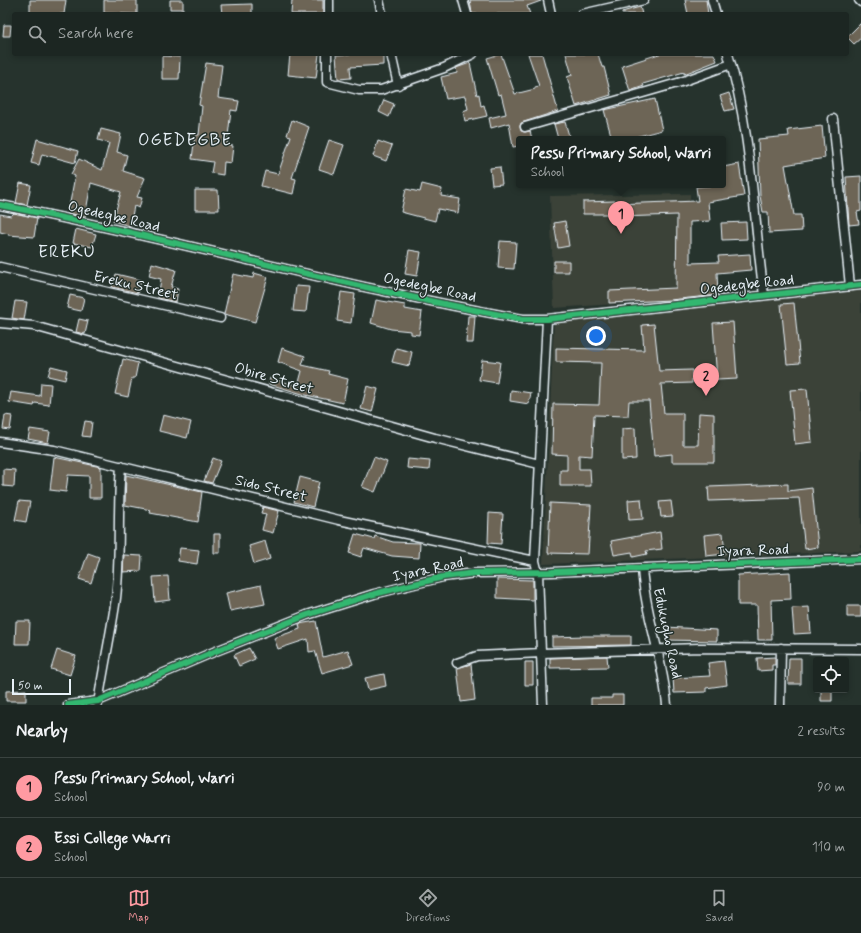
<!DOCTYPE html>
<style>
body{margin:0;font-family:Mynerve,sans-serif;background:#29322f;color:#f1f3f6}
.controls{position:absolute;right:12px;bottom:12px;display:grid;overflow:hidden;border-radius:4px;box-shadow:0 2px 6px #0003}
.controls button{width:36px;height:36px;display:grid;place-items:center;padding:0;border:0;border-bottom:1px solid #3a4340;background:#1c2622;color:#f1f3f6;font:20px sans-serif}
.scale{position:absolute;left:12px;bottom:10px;width:59px;box-sizing:border-box;padding-left:4px;border:2px solid #e8f1f8;border-top:0;font-size:11px;line-height:14px;white-space:nowrap;color:#e8f1f8;-webkit-text-stroke:3px #26332d;paint-order:stroke}
.you{position:absolute;left:596px;top:336px;width:14px;height:14px;margin:-10px;border:3px solid #fff;border-radius:50%;background:#1a73e8;box-shadow:0 0 0 6px #1a73e833}
.badge{display:grid;place-items:center;width:26px;height:26px;border-radius:50%;background:#ff9aa2;color:#111;font-size:13px;font-weight:700}
.pin{position:absolute;translate:-50% -33px;filter:drop-shadow(0 1px 2px #0008)}
.pin::after{content:'';position:absolute;top:21px;width:14px;height:12px;background:inherit;clip-path:polygon(0 0,100% 0,50% 100%)}
.popup{position:absolute;left:516px;top:136px;width:210px;height:52px;box-sizing:border-box;display:grid;place-content:center;border-radius:4px;background:#1c2622;filter:drop-shadow(0 1px 3px #0005);font-size:13px;white-space:nowrap;color:#a0a5a5}
.popup b{font-size:15px;color:#f1f3f6}
.popup::after{content:'';position:absolute;left:50%;top:100%;margin-left:-8px;border:8px solid transparent;border-top-color:#1c2622}
.list{margin:0;padding:0;list-style:none}
h2{display:flex;justify-content:space-between;align-items:center;height:52px;margin:0;padding:0 16px;font-size:17px}
h2 small{font-size:13px;font-weight:400;color:#a0a5a5}
.list li{display:grid;grid-template-columns:26px 1fr auto;gap:12px;align-items:center;box-sizing:border-box;height:60px;padding:0 16px;border-top:1px solid #3a4340}
.list b{display:block;font-size:15px;white-space:nowrap}
.list p{margin:0;font-size:13px;white-space:nowrap;color:#a0a5a5}
.list em{font-size:13px;font-style:normal;color:#a0a5a5}
.icon{flex:none;width:22px;height:22px;fill:none;stroke:currentColor;stroke-width:2;stroke-linecap:round;stroke-linejoin:round}
.map{position:relative;flex:none;width:861px;height:705px;overflow:hidden}
.search{position:absolute;background:#1c2622;box-shadow:0 2px 6px #0003;left:12px;right:12px;top:12px;height:44px;display:flex;align-items:center;gap:10px;box-sizing:border-box;padding:0 14px;border-radius:4px;color:#a0a5a5;font-size:15px}
.sheet{height:172px;background:#1c2622}
nav{display:flex;justify-content:space-around;align-items:center;box-sizing:border-box;height:56px;border-top:1px solid #3a4340;background:#1c2622;font-size:11px;color:#a0a5a5}
nav a{display:grid;justify-items:center;gap:2px}
nav .on{color:#ff9aa2}
.map>svg:first-child{display:block}
.built{fill:#3b4239}
.building{fill:#6d6556;stroke:#e8f1f8}
.lines{fill:none;stroke-linecap:round;stroke-linejoin:round}
.minor-casing{stroke:#e8f1f8;stroke-width:11}
.minor{stroke:#26332d;stroke-width:8}
.cycleway-casing{stroke:#26332d;stroke-width:8}
.cycleway{stroke:#33b770;stroke-width:6}
.labels{text-anchor:middle;stroke-width:3;stroke-linejoin:round;paint-order:stroke}
.street-label{font-size:15px;fill:#e8f1f8;stroke:#26332d}
.quarter-label{font-size:17px;letter-spacing:1px;fill:#e8f1f8;stroke:#26332d}
</style>
<div class="map">
<svg width="861" height="705" viewBox="0 0 861 705">
<rect width="100%" height="100%" fill="#26332d"/>
<filter id="ink" filterUnits="userSpaceOnUse"><feTurbulence type="fractalNoise" baseFrequency=".025" numOctaves="2"/><feDisplacementMap in="SourceGraphic" scale="8" xChannelSelector="R" yChannelSelector="G"/><feConvolveMatrix kernelMatrix="1 2 1 2 8 2 1 2 1" color-interpolation-filters="sRGB"/></filter>
<g filter="url(#ink)">
<path class="built" d="M690,194L691,299L554,308L550,196Z
M861,289V551L543,564L554,323Z"/>
<path class="building" d="M30,0H66L64,14H30Z
M104,0H137V14L104,13Z
M170,0H183V9H170Z
M292,0H323V14H291Z
M470,0H541V1L527,6L530,14H472Z
M685,0H706L708,14H688Z
M252,4V14H222L221,5Z
M640,7L642,14H622V12Z
M861,23V38L854,44L847,37Z
M4,25H11L10,36H3Z
M290,54H319L316,78L288,75Z
M350,54H383V65L350,67L351,78L338,79L336,55Z
M501,54L515,94L535,89V87L539,86L528,54H542L558,111L521,123L520,126L521,131L524,132L530,131L532,139H519V146L513,147L509,123L491,128L489,118L506,114L501,94L498,95L487,58Z
M566,54H598L602,67H604L611,95L576,106L567,77L572,75Z
M659,54H714L717,61L684,74V72L643,84L644,86L630,91L622,66Z
M162,56L180,57L179,79H162Z
M206,63L222,65L218,98L239,101L237,111L231,110L227,145L233,146L231,163L224,162L223,175L211,173L213,162L192,159L195,135H199L202,106L199,105Z
M470,63L477,95L479,94L481,106L484,105L487,116L465,121L463,111L468,109L465,96L446,99L441,77L457,73L456,68Z
M729,93L734,109L725,111L720,96Z
M655,99L662,130L631,138L612,139L604,110Z
M384,100L394,104L389,117L379,112Z
M292,120L309,127L292,178L296,179L293,194L261,186L265,171L278,174L291,136L287,135Z
M565,122L570,139H558L554,124Z
M822,126L825,158L785,165L794,215H801L802,231L769,233L768,212H763L760,196L758,139L789,136L788,130Z
M101,129L121,134L117,152L127,155L123,171L145,178L137,197L142,198L139,208L134,206L130,226L113,221L121,192L91,183L85,217L68,213L75,176L71,174L79,159L102,170L109,143L98,140Z
M37,139L78,151L75,163L42,154L39,165L31,163Z
M329,140L344,145L334,174L319,169Z
M378,141L392,146L386,161L373,156Z
M739,164L744,196L708,202L710,221L690,222V263L719,262L718,256L750,254L751,270L717,273L718,295L670,300L609,303V291L676,288L677,215L620,217V214H583V202L615,201V204L698,201L696,187L723,185V167Z
M500,167L502,184L492,185L490,168Z
M861,176V211L857,212L859,224L849,225L846,177Z
M20,183L31,185L27,205L16,203Z
M422,184L442,189L441,196L460,199L458,213L438,209L435,221L401,212L406,189L420,192Z
M195,190H218L219,210H195Z
M14,213L37,218L34,237L8,235L9,234L0,232V214L11,216Z
M565,221L569,246L558,248L554,223Z
M746,222L747,239L722,240L721,223Z
M76,229L96,234L92,247L73,243Z
M500,241L516,242L514,269L498,268Z
M409,250L421,252L417,276L405,274Z
M554,261H569V272H554Z
M152,263L176,270L171,287L178,289L176,302L158,298L161,279L149,276Z
M254,273L268,277L255,322L224,314L233,274L253,278Z
M116,274L141,280L138,293L112,287Z
M296,286L309,287L306,312L293,311Z
M341,292L355,294L351,323L337,321Z
M70,295L84,298L81,311L67,308Z
M376,300L405,305V309L422,312L419,335L411,334V331L391,329L371,323Z
M15,301L27,302L24,320L12,318Z
M794,303L800,363L787,364L781,304Z
M468,316H475L473,343H466Z
M79,319L88,321L85,334L76,332Z
M733,322L737,379L717,380L713,323Z
M654,324L659,371L692,370V383L661,384L664,413H683V445H698L699,413L714,414V462H672V454L654,456L649,401H629L628,416L594,415L592,456L579,455V469H590L591,486H560V470H567V455L552,454L553,404L599,405L601,363L556,362V348L644,350L642,325Z
M282,348L305,356L302,365L329,371L328,374L348,379L343,403L306,395L269,384L270,378L298,386L302,371L278,362Z
M396,348L412,352L409,366L392,362Z
M123,359L138,363L135,378H132L128,397L115,394Z
M482,360L500,362L497,383L479,380Z
M51,366L67,370L65,380L48,376Z
M41,383L51,384L49,405L35,403L34,406L9,402L11,392L40,396Z
M367,386L378,389L372,412L361,409Z
M807,389L812,442L795,444L790,390Z
M511,390L531,393L529,404L510,401Z
M5,415L12,416L10,430L3,429Z
M163,415L191,422L187,438L159,431Z
M85,421L92,422L90,437L82,436Z
M635,428L636,459L622,460V429Z
M30,429L50,432L48,443L28,439Z
M54,457L101,467V498H89V476L68,475L66,492L50,490Z
M374,457L387,462L375,492L362,487Z
M213,458L221,461L212,483L204,481Z
M408,459L430,461L429,470L407,468Z
M3,469L15,470L14,487L3,486Z
M126,475L202,492L198,522L150,513L151,510L125,505Z
M300,477L319,482L313,507L294,502Z
M788,484V491L812,488L818,547L805,549L799,498L709,501L708,487Z
M641,499L643,519L629,520L628,500Z
M19,501L30,502L26,522L15,520Z
M671,501L673,516L661,517L659,502Z
M550,503L591,505L588,554L548,553Z
M263,507L279,511L273,533L262,530L266,514L261,513Z
M489,513L503,514L501,544L488,543Z
M660,532L662,549L646,551L647,554L633,557L632,552L614,555L611,541Z
M723,533L725,554L706,556L704,535Z
M214,534H220V553H214Z
M355,534L374,539L375,536L393,542L420,543L419,558L392,556L364,548L361,557L349,553Z
M265,541L270,559L254,564L249,546Z
M180,548L199,550L197,564L178,561Z
M88,553L99,557L91,583L79,579Z
M124,555L142,556L141,571L123,572Z
M790,572L791,599L771,600L772,640H758L757,605H738V575Z
M168,576L170,600L155,602L153,577Z
M497,579L533,580V600L497,598Z
M261,585L265,604L230,611L226,593Z
M847,606H861V617H847Z
M809,607L811,633L794,634L792,608Z
M16,621H30L29,644H15Z
M316,621L323,657L348,650L353,664L322,673L315,651L309,652L308,639L278,649L274,638L300,629L299,624Z
M666,627L717,630V641L666,640Z
M585,636H631V645L552,646V637Z
M249,648L255,659L239,666L234,655Z
M57,650L76,656L70,675L51,669Z
M607,656L608,667L550,668V658Z
M775,657V665H772V670L758,671L757,658Z
M789,658H801V684H788Z
M724,661L727,685L706,688V692L674,693L673,678L710,676L708,663Z
M525,662H533V685H525Z
M471,664L475,700L461,702L457,668Z
M384,674L386,686L368,690L365,678Z
M26,690V701H6V691Z
M821,690H832V701H821Z
M612,695H623V705H591V698H612Z"/>
<g class="lines">
<g class="minor-casing">
<path id="minor" d="M379,0L382,14
M463,0L467,14
M548,0L551,14
M712,0L716,14
M859,0L861,2
M329,14V0
M582,14L644,0
M327,54V82L359,90H381L444,68L473,54
M391,54L398,85
M728,54C752,132 753,215 764,295
M833,119L850,286
M525,127L681,82L731,64
M0,205C175,239 347,288 523,319H547L861,285
M0,267L220,318
M0,323L34,326L435,438L539,464
M0,442L54,450L339,520L535,561
M642,568C645,615 663,658 667,705
M457,663L477,656L542,653L700,648L861,649
M98,704C103,669 111,634 116,598C121,554 117,511 121,466
M68,705L98,701L216,651L307,615L374,594L443,577L475,573L552,572L861,559
M543,705L538,573L535,561L547,319
M780,705L781,648"/>
</g>
<use href="#minor" class="minor"/>
<g class="cycleway-casing">
<path id="cycleway" d="M0,205C175,239 347,288 523,319H547L861,285
M68,705L98,701L216,651L307,615L374,594L443,577L475,573L552,572L861,559"/>
</g>
<use href="#cycleway" class="cycleway"/>
</g>
</g>
<g class="labels">
<g class="street-label">
<text transform="translate(114 216) rotate(13)" y="5">Ogedegbe Road</text>
<text transform="translate(747 284) rotate(-6)" y="5">Ogedegbe Road</text>
<text transform="translate(136 285) rotate(13)" y="5">Ereku Street</text>
<text transform="translate(430 287) rotate(12)" y="5">Ogedegbe Road</text>
<text transform="translate(274 378) rotate(16)" y="5">Obire Street</text>
<text transform="translate(271 488) rotate(14)" y="5">Sido Street</text>
<text transform="translate(753 550) rotate(-2)" y="5">Iyara Road</text>
<text transform="translate(428 569) rotate(-12)" y="5">Iyara Road</text>
<text transform="translate(668 633) rotate(78)" y="5">Edukugho Road</text>
</g>
<g class="quarter-label">
<text x="185" y="145">OGEDEGBE</text>
<text x="67" y="257">EREKU</text>
</g>
</g>
</svg>
<div class="controls">
<button><svg class="icon" aria-label="locate" viewBox="0 0 24 24"><circle cx="12" cy="12" r="6"/><path d="M12 2v4M12 18v4M2 12h4M18 12h4"/></svg></button>
</div>
<div class="scale">50 m</div>
<div class="you"></div>
<div class="pin badge" style="left:621px;top:234px">1</div>
<div class="popup"><b>Pessu Primary School, Warri</b>School</div>
<div class="pin badge" style="left:706px;top:396px">2</div>
<div class="search"><svg class="icon" aria-label="search" viewBox="0 0 24 24"><circle cx="10" cy="10" r="6"/><path d="M15 15l6 6"/></svg>Search here</div>
</div>
<section class="sheet">
<h2>Nearby<small>2 results</small></h2>
<ul class="list">
<li><span class="badge">1</span><div><b>Pessu Primary School, Warri</b><p>School</p></div><em>90 m</em></li>
<li><span class="badge">2</span><div><b>Essi College Warri</b><p>School</p></div><em>110 m</em></li>
</ul>
</section>
<nav>
<a class="on"><svg class="icon" aria-label="map" viewBox="0 0 24 24"><path d="M3 6l6-2 6 2 6-2v14l-6 2-6-2-6 2zM9 4v14M15 6v14"/></svg>Map</a>
<a><svg class="icon" aria-label="directions" viewBox="0 0 24 24"><path d="M12 3l9 9-9 9-9-9zM9 14v-3h6M13 9l2 2-2 2"/></svg>Directions</a>
<a><svg class="icon" aria-label="saved" viewBox="0 0 24 24"><path d="M7 4h10v16l-5-4-5 4z"/></svg>Saved</a>
</nav>
